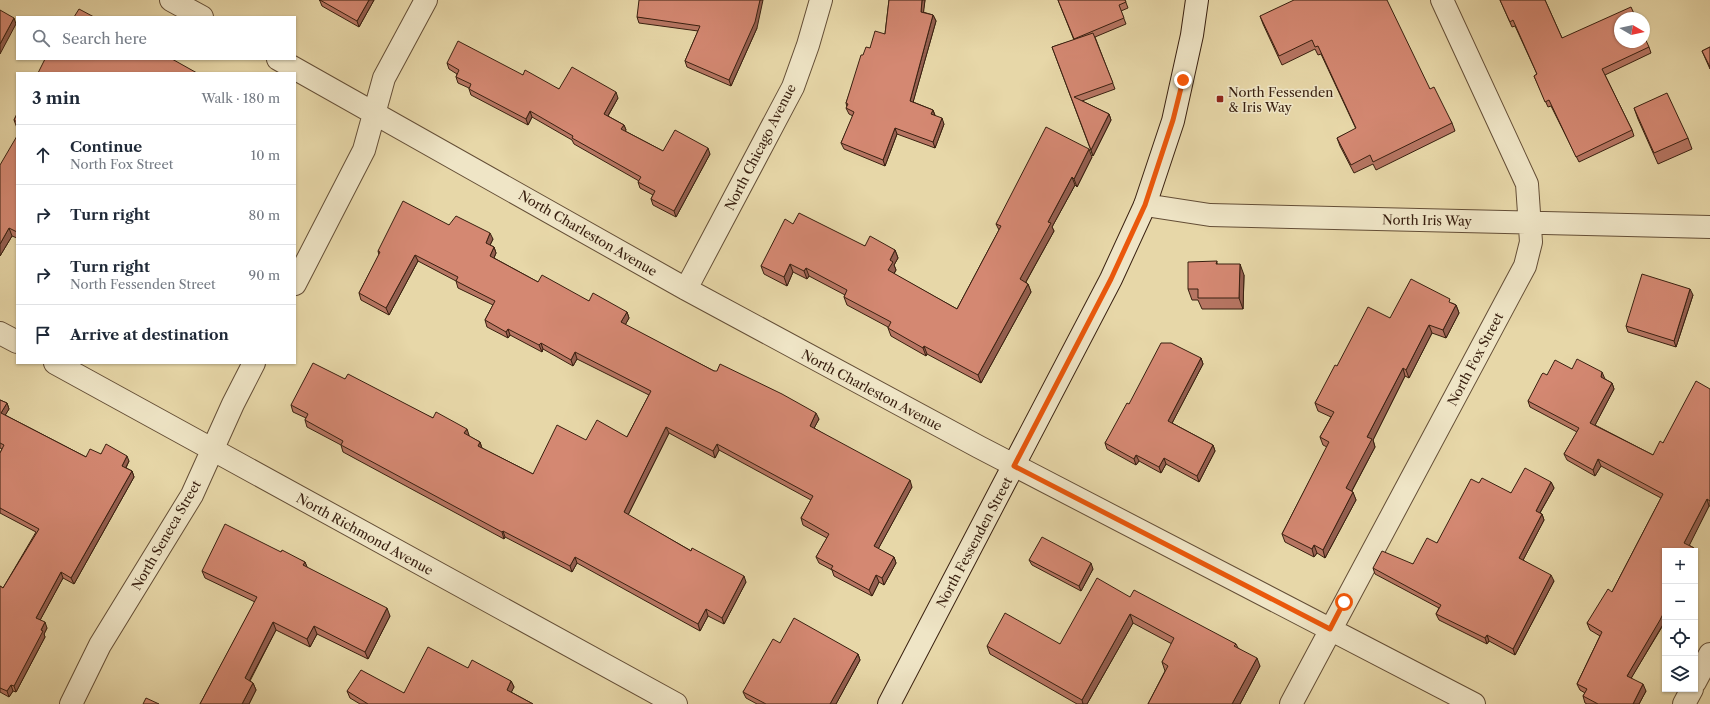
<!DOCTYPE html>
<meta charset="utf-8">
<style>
body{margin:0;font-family:"Libre Caslon Text",serif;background:#f6f6f7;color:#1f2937}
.controls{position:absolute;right:12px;bottom:12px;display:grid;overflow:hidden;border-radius:0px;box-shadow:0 1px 3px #0004}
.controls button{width:36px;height:36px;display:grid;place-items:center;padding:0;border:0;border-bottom:1px solid #e0e1e3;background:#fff;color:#1f2937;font:20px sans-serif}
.compass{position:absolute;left:1614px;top:12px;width:36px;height:36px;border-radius:50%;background:#fff;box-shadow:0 1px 3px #0004;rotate:99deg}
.stop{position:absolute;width:12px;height:12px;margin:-9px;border:3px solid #ea580c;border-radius:50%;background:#fff}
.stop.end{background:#ea580c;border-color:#fff;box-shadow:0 1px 4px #0008}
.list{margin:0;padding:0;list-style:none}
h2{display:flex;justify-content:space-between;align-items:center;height:52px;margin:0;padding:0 16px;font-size:17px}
h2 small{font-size:13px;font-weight:400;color:#747a83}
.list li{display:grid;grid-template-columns:26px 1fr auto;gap:12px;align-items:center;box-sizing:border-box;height:60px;padding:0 16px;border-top:1px solid #e0e1e3}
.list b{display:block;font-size:15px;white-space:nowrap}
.list p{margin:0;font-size:13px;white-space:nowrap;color:#747a83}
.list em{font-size:13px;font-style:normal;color:#747a83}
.icon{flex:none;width:22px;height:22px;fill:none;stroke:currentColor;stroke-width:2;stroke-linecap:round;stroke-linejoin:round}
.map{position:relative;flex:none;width:1710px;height:704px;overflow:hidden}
.search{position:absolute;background:#fff;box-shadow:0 1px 3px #0004;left:16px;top:16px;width:280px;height:44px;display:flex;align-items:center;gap:10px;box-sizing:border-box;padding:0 14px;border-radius:0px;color:#747a83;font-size:15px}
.panel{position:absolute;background:#fff;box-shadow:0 1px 3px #0004;left:16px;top:72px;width:280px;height:292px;border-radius:0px}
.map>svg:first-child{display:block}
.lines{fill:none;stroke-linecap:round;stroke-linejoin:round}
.minor-casing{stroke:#644e36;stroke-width:24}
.secondary-casing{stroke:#392010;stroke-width:24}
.minor{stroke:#efe5c6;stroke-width:22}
.secondary{stroke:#efe5c6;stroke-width:22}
.wall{fill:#b67562;stroke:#392010}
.shaded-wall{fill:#945f50;stroke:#392010}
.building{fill:#d48872;stroke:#392010}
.route{stroke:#ea580c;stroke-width:5}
.poi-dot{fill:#8f2418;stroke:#efe5c6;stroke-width:1.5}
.labels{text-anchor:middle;stroke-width:3;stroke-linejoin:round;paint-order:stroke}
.poi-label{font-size:13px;fill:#392010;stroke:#efe5c6;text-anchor:start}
.street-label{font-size:13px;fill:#392010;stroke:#efe5c6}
</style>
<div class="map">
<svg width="1710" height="704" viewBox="0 0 1710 704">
<rect width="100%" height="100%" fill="#e7d7a8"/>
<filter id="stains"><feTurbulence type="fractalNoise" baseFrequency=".005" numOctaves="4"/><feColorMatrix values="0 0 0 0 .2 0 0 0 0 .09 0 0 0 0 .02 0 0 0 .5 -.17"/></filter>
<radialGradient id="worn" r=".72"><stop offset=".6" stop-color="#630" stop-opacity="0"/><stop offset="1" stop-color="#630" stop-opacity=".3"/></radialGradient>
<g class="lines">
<g class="minor-casing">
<path id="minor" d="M171,0L202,17
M278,59L686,289L979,447L1474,704
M1145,205L1210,215L1710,227
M295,284L364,150L384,78L426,0
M686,289L793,87L808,45L821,0
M0,333L17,342
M55,363L676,704
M1695,682L1710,654
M71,704L100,645L192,495L233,404L254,363
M1291,704L1525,266L1531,242L1527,184L1442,0
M1684,704L1692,689"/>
</g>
<g class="secondary-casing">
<path id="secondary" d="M889,704L1111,279L1145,205L1173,121L1192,35L1197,0"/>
</g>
<use href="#minor" class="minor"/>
<use href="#secondary" class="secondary"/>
</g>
<path class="wall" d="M319,0H374L359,27L322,6L320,1Z
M889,0H925L923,12L933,15L936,21L913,102L933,110L935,115L944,124L935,148L897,134L885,166L844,149L841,143L853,116L849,114L846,108L847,107L846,103L863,55L885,34Z
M1058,0H1125L1128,8L1121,11L1126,24L1095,37L1115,89L1082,101L1109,114L1111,120L1093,156L1052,47L1074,40Z
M1500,0H1545L1562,38L1649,47L1651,53L1605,75L1632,130L1634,136L1579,162L1551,106L1548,107L1534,76L1537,74L1515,26L1512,27Z
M1260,16L1430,89L1452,123L1455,131L1376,170L1373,164L1354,173L1340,146L1337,138L1356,129L1321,54L1318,55L1315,49L1282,65L1263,24Z
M637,17L757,28L731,86L687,67L685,61L698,31L639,23Z
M1710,47V69L1702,51Z
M447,63L523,75L559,89L618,98L608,116L624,125L626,130L625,131L663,151L710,154L676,217L653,205L651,199L653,195L640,188L638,182L639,181L574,144L572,140L532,117L528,125L471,95L469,89V88L458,83L456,77L457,74L449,69Z
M1634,108L1688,138L1692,149L1658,164L1638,119Z
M17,114V128L14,120Z
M17,136V238L12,236L0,256Z
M1092,157L1077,187L1075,185L1052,227L1054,231L1026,282L1028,284L1031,292L981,383L927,354L926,356L891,336L888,328V327L847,305L844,297L845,295L809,276L807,279L793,272L787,286L764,274L761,266L793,224L865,246L895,250L898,258L894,265L896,270L894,274L957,309L999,230L996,224Z
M449,225L493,239L490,245L494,247L496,253L494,258L538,282L589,301L627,312L629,318L625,325L714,371L819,419L814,428L912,487L878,549L894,557L896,563L884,585L879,582L872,596L834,576L832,570L819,563L816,557L827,538L803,525L801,518L811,500L719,450L715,458L669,433L628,515L746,582L724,624L708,616L700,631L577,563L572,572L505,537L504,539L343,452L341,445L307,427L305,420L306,418L293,412L291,405L345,379L433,418L469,435V436L480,442L482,448L533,474L586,440L627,437L649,395L577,359L573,366L543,349L542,352L510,335L508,338L487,327L485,320L493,305L458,288L456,281L418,261L389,315L361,300L359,293L379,255L378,251Z
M1217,261V264L1244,275L1243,309H1202L1198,300H1192L1188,289Z
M1693,295L1676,347L1628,332L1626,326Z
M1452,303L1456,305L1459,313L1446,338L1432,333L1409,378L1405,376L1373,440L1375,447L1352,491L1356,500L1325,558L1317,553L1314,557L1285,542L1282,534L1327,447L1323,445L1320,437L1331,417L1318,411L1315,403L1337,366L1390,318Z
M1201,358L1203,364L1172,423L1213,445L1215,451L1199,482L1166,464L1161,473L1139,461L1136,465L1107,449L1105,443L1129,404Z
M1572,369L1605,379L1612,383L1614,389L1595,425L1653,455L1663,443L1710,389V506H1709L1689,545L1694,548L1695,551H1665L1662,627L1631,678L1646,691L1639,704H1587L1585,703L1583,696L1585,693L1580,690L1577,684L1600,636L1590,630L1587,623L1612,592L1661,498L1601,466L1595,476L1567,460L1564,454L1577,432L1530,407L1528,401L1547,375Z
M0,400L7,403L9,409L5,415L86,457L101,454L129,461L126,468L132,471L134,477L74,584L63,578L40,620L47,628L44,634L45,637L16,692L13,691L9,697L0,692V586L3,588L36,532L0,513V453L2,449L0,448Z
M1551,482L1554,488L1540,513L1542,514L1544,520L1523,560L1554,581L1515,655L1489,641L1487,644L1439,620L1436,614L1439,608L1375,574L1373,568L1413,564L1437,543L1479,483L1511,493Z
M281,552L305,562L307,568L390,616L368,659L317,634L310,647L276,630L250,681L253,683L256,690L249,704H200L255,602L205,578L202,571Z
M1029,560L1093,569L1081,591L1032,565Z
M1130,597L1236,644L1238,648L1260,666L1240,704H1148L1165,671L1162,662L1172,644L1133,623L1087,704H1077L990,654L987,646L1060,644Z
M780,643L858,654L860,660L836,704H757L746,698L743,692Z
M468,668L511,681L514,687L511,692L533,704H360L350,698L347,691L404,693Z"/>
<path class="shaded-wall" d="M369,0H374L359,27L357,21Z
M760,0H763L757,28L731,86L729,80Z
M922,0H925L923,17L921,12Z
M933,15L936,21L912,106L910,101Z
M14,18L16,24L0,54V44Z
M616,92L618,98L606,119L604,114Z
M933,110L935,116L931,114Z
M530,111L532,117L528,125L526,119Z
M1109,114L1111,120L1093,156L1091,150Z
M942,118L944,124L935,148L933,142Z
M624,125L626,130L624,135L621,129Z
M895,128L897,134L885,166L883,160Z
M708,148L710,154L676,217L674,211Z
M1089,149L1092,157L1077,187L1074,179Z
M1072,177L1075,185L1052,227L1054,231L1023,287L1020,279L1048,222Z
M9,228L12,236L0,256V244Z
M490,233L493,239L488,249L486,243Z
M494,247L496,253L492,262L490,256Z
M895,250L898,258L894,265L896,270L891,278L888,270L890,260Z
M415,255L418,261L389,315L386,308Z
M790,264L793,272L787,286L784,277Z
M1240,264L1244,275L1243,309L1239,298Z
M806,268L809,276L807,279L804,271Z
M1028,284L1031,292L981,383L978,375Z
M1690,289L1693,295L1676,347L1674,341Z
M1456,305L1459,313L1446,338L1443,330Z
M627,312L629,318L623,329L621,322Z
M1429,325L1432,333L1409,378L1406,370Z
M508,329L510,335L508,338L506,332Z
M541,343L543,349L542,352L539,345Z
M924,346L927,354L926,356L923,348Z
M575,352L577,359L573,366L571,360Z
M1201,358L1203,364L1170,427L1168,421Z
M1403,368L1405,376L1373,440L1375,447L1349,496L1346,488L1367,437Z
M1602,372L1605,379L1603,383L1601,377Z
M1612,383L1614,389L1593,429L1590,423Z
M7,403L9,409L3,419L1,413Z
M816,413L819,419L812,432L810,426Z
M666,427L669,433L626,519L624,512Z
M467,429L469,435L466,440L464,433Z
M480,442L482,449L478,446Z
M717,444L719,450L715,458L713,451Z
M1213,445L1215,451L1199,482L1197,476Z
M1136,455L1139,461L1136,465L1134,459Z
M127,456L129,461L124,471L122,466Z
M1164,458L1166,464L1161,473L1159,467Z
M1598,459L1601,466L1595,476L1593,470Z
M132,471L134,477L74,584L71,578Z
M910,480L912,487L876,553L874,546Z
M1551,482L1554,488L1538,516L1536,511Z
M1353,492L1356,500L1325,558L1323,550Z
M1707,499L1709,506L1687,550L1684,543Z
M1542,514L1544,520L1521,564L1519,558Z
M503,531L505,537L504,539L502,532Z
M1314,545L1317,553L1314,557L1312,549Z
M575,557L577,563L572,572L570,566Z
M894,557L896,563L884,585L882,578Z
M305,562L308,569L303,565Z
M1091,563L1093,569L1081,591L1079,586Z
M61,572L63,578L38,624L36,618Z
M876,575L879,582L872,596L869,590Z
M1551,575L1554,581L1515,655L1513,649Z
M744,576L746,582L724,624L722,618Z
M387,608L390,616L368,659L365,652Z
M706,609L708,616L700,631L698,624Z
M1665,610V621L1629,682L1627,676Z
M1130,614L1133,623L1087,704H1083L1082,700Z
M45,622L47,628L44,634L45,637L16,692L14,686Z
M273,622L276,630L247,685L245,678Z
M314,626L317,634L310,647L307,639Z
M1487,635L1489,641L1487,644L1485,638Z
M858,654L860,660L836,704H830Z
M1257,658L1260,666L1240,704H1232Z
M511,681L514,687L509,697L507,690Z
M253,683L256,690L249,704H242Z
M1643,684L1646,691L1639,704H1633Z
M11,685L13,691L9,697L7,691Z"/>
<path class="building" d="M320,0H369L357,21Z
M639,0H760L755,22L729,80L685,61L700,26L637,17Z
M889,0H922L921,12L933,15L910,101L933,110L931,114L942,118L933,142L895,128L883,160L841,143L854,112L846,108L848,104L846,103L861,55H863L866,47L870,48L875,31L885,34Z
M1058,0H1125L1126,2L1119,5L1124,18L1074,39Z
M1294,0H1387L1430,89L1434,87L1452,123L1373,162L1370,155L1351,165L1337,138L1356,128L1318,46L1315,47L1312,40L1279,56L1260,16Z
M1500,0H1545L1562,38L1631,7L1636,18H1620V42H1644V36L1649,47L1602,69L1632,130L1576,157L1549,100L1545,102L1534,76L1537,74L1513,20L1510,22Z
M79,9L94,17H74Z
M0,10L14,18L0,44Z
M1093,33L1113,83L1074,97L1109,114L1091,150L1052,47Z
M458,41L523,75L525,70L559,89L572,67L616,92L604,114L624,125L621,129L663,151L675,130L708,148L674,211L651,199L655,191L638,182L641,177L572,138L573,136L530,111L526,119L469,89L471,84L456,77L459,70L447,63Z
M1710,47V67L1702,51Z
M45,59H172L197,73H38Z
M1667,93L1688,138L1654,153L1634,108Z
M17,114V122L14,120Z
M1046,127L1089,149L1074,179L1072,177L1048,222L1051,223L1020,279L1028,284L978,375L924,346L923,348L888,328L891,322L844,297L847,290L806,268L804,271L790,264L784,277L761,266L785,219L793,224L799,213L865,246L870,236L895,250L890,260L893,262L888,270L957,309L1001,226L996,224Z
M17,136V232L9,228L0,244V165Z
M403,201L449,225L456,216L490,233L486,243L494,247L490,256L538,282L542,275L589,301L593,293L627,312L621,322L714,371H717L720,364L782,394L816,413L810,426L910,480L874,546L894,557L882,578L876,575L869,590L831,569L833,566L816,557L829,534L801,518L813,496L717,444L713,451L666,427L624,512L691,551L692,548L744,576L722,618L706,609L698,624L575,557L570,566L503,531L502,532L341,445L343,441L305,420L308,414L291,405L313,363L345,379L348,374L433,418L436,412L467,429L464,433L480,442L478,446L533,474L557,425L586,440L597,420L627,437L651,391L575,352L571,360L541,343L539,345L508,329L506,332L485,320L495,301L456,281L458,277L415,255L386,308L359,293L380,252L378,251Z
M1217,261L1216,264H1240L1239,298H1198V289H1188V262Z
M1642,274L1690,289L1674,341L1626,326Z
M1411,279L1450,299L1449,302L1456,305L1443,330L1429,325L1406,370L1403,368L1367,437L1372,439L1346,488L1353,492L1323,550L1314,545L1312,549L1282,534L1329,442L1320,437L1334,412L1315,403L1335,365L1337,366L1368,307L1390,318Z
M1161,343H1171L1201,358L1168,421L1213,445L1197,476L1164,458L1159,467L1136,455L1134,459L1105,443L1127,403L1129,404Z
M1577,359L1602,372L1601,377L1612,383L1590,423L1653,455L1660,441L1663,443L1696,381L1710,389V501L1707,499L1684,543L1694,548L1692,551H1665V610L1660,620L1627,676L1643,684L1633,704H1598L1583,696L1587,689L1577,684L1602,632L1587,623L1608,589L1612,592L1663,494L1598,459L1593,470L1564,454L1579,428L1528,401L1542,374L1543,373L1547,375L1555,360L1572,369Z
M0,400L7,403L1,413L86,457L90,449L101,454L106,444L127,456L122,466L132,471L71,578L61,572L36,618L45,622L41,630L43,631L14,686L11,685L7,691L0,688V586L3,588L39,529L0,508V453L4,445L0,443Z
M1525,468L1551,482L1536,511L1542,514L1519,558L1551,575L1513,649L1487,635L1485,638L1436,614L1441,605L1373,568L1382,551L1413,564L1427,538L1437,543L1471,479L1479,483L1482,478L1511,493Z
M225,524L281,552L282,550L305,562L303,565L387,608L365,652L314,626L307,639L273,622L245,678L253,683L242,704H200L257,597L202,571Z
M1042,537L1091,563L1079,586L1029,560Z
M1097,578L1130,597L1134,590L1236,644L1234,646L1257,658L1232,704H1148L1168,666L1162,662L1174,638L1130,614L1082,700L987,646L1005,613L1060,644Z
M794,618L858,654L830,704H766L743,692L773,639L780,643Z
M428,647L468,668L472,660L511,681L507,690L533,704H368L347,691L361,670L404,693Z
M146,698L159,704H143Z"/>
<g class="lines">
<path class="route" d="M1183,80L1173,120L1145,205L1111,279L1014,466L1330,629L1344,602"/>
</g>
<rect class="poi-dot" x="1216" y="95" width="8" height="8" rx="2"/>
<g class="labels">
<g class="poi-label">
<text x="1228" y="97">North Fessenden<tspan x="1228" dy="15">&amp; Iris Way</tspan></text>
</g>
<g class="street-label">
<text transform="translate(760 147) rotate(-63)" y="5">North Chicago Avenue</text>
<text transform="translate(1427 220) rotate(1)" y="5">North Iris Way</text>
<text transform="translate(588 233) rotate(30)" y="5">North Charleston Avenue</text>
<text transform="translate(1475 359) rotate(-62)" y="5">North Fox Street</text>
<text transform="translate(872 390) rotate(28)" y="5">North Charleston Avenue</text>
<text transform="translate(365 534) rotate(29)" y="5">North Richmond Avenue</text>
<text transform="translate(166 535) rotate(-60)" y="5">North Seneca Street</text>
<text transform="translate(974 542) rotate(-62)" y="5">North Fessenden Street</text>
</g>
</g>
<rect width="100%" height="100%" filter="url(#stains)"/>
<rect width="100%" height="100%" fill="url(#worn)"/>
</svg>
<div class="controls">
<button>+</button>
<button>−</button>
<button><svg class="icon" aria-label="locate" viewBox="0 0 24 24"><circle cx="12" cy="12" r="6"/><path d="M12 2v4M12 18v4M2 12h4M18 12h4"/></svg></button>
<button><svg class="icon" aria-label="layers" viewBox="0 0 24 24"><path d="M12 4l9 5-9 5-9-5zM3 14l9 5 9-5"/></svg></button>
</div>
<svg class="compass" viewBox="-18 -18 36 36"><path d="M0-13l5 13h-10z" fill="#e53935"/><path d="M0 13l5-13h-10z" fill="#747a83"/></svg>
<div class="stop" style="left:1344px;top:602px"></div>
<div class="stop end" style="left:1183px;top:80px"></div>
<div class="search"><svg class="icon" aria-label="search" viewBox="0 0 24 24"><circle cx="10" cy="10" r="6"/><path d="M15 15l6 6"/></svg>Search here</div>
<section class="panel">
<h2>3 min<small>Walk · 180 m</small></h2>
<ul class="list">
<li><svg class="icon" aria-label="ahead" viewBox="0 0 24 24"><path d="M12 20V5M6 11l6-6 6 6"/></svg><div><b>Continue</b><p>North Fox Street</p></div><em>10 m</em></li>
<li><svg class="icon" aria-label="right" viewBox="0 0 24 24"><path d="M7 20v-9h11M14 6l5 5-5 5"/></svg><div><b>Turn right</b></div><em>80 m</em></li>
<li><svg class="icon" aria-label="right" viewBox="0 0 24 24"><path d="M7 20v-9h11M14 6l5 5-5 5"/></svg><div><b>Turn right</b><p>North Fessenden Street</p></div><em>90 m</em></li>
<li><svg class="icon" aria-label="arrive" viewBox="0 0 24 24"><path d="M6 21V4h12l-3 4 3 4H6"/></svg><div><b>Arrive at destination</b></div></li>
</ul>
</section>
</div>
